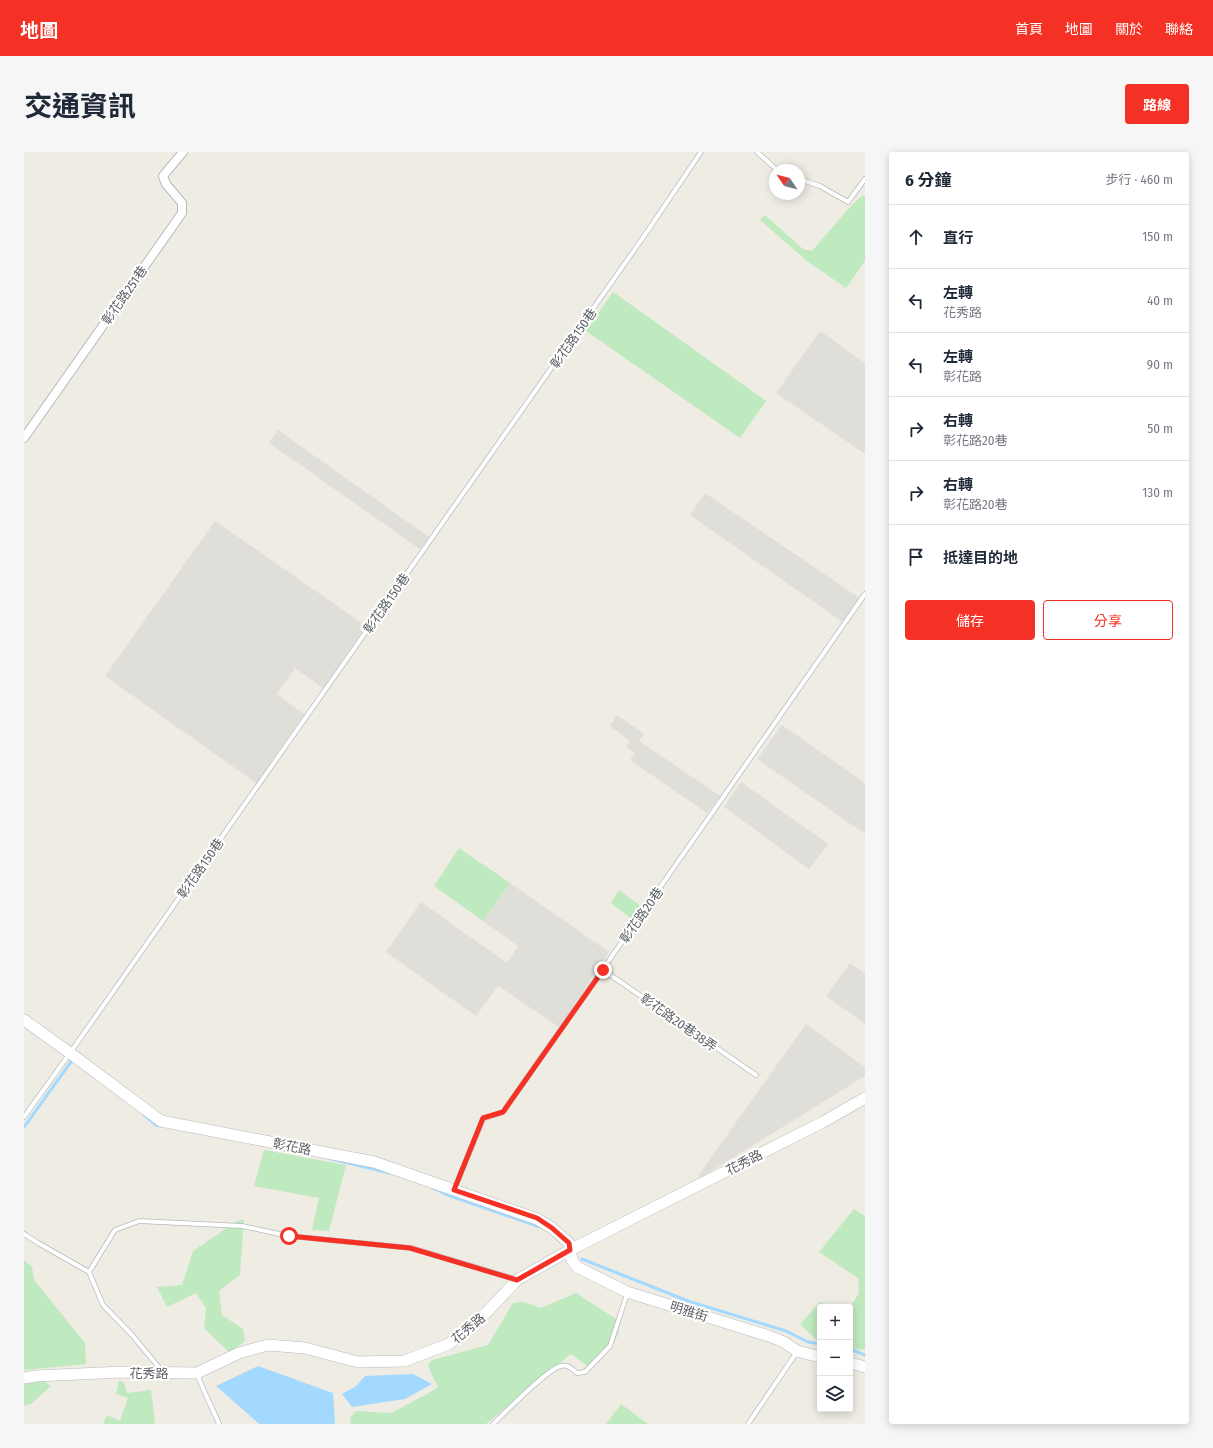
<!DOCTYPE html>
<html lang="zh-TW">
<meta charset="utf-8">
<style>
body{margin:0;font-family:"Fira Sans Condensed","Noto Sans TC",sans-serif;background:#f6f6f7;color:#1f2937}
.controls{position:absolute;right:12px;bottom:12px;display:grid;overflow:hidden;border-radius:4px;box-shadow:0 2px 10px #0003}
.controls button{width:36px;height:36px;display:grid;place-items:center;padding:0;border:0;border-bottom:1px solid #e0e1e3;background:#fff;color:#1f2937;font:20px sans-serif}
.compass{position:absolute;left:745px;top:12px;width:36px;height:36px;border-radius:50%;background:#fff;box-shadow:0 2px 10px #0003;rotate:305deg}
.stop{position:absolute;width:12px;height:12px;margin:-9px;border:3px solid #f53024;border-radius:50%;background:#fff}
.stop.end{background:#f53024;border-color:#fff;box-shadow:0 1px 4px #0008}
.list{margin:0;padding:0;list-style:none}
h2{display:flex;justify-content:space-between;align-items:center;height:52px;margin:0;padding:0 16px;font-size:17px}
h2 small{font-size:13px;font-weight:400;color:#747a83}
.list li{display:grid;grid-template-columns:26px 1fr auto;gap:12px;align-items:center;box-sizing:border-box;height:64px;padding:0 16px;border-top:1px solid #e0e1e3}
.list b{display:block;font-size:15px;white-space:nowrap}
.list p{margin:0;font-size:13px;white-space:nowrap;color:#747a83}
.list em{font-size:13px;font-style:normal;color:#747a83}
.actions{display:flex;gap:8px;padding:12px 16px}
.actions a{flex:1;padding:9px 0;border:1px solid #f53024;border-radius:4px;text-align:center;font-size:14px;color:#f53024}
.actions .main{background:#f53024;color:#fff}
.icon{flex:none;width:22px;height:22px;fill:none;stroke:currentColor;stroke-width:2;stroke-linecap:round;stroke-linejoin:round}
.map{position:relative;flex:none;width:841px;height:1272px;overflow:hidden;border-radius:4px}
header{display:flex;align-items:center;gap:24px;box-sizing:border-box;height:56px;padding:0 20px;background:#f53024;color:#fff}
header strong{font-size:19px}
nav{display:flex;gap:22px;margin-inline-start:auto;font-size:14px}
.intro{display:flex;align-items:center;justify-content:space-between;box-sizing:border-box;height:96px;padding:0 24px}
h1{margin:0;font-size:28px}
.button{padding:10px 18px;border-radius:4px;background:#f53024;color:#fff;font-size:14px;font-weight:700}
main{display:flex;gap:24px;padding:0 24px}
aside{flex:1;background:#fff;border-radius:4px;box-shadow:0 2px 10px #0003}
.map>svg:first-child{display:block}
.industrial{fill:#e0ded8}
.green{fill:#bfe9be}
.water{fill:#a4d9ff}
.lines{fill:none;stroke-linecap:round;stroke-linejoin:round}
.stream{stroke:#a4d9ff;stroke-width:3}
.service-casing{stroke:#b6babf;stroke-width:5.5}
.minor-casing{stroke:#b6babf;stroke-width:10}
.tertiary-casing{stroke:#b6babf;stroke-width:12}
.service{stroke:#fff;stroke-width:4}
.minor{stroke:#fff;stroke-width:8}
.tertiary{stroke:#fff;stroke-width:11}
.route{stroke:#f53024;stroke-width:5}
.labels{text-anchor:middle;stroke-width:4;stroke-linejoin:round;paint-order:stroke}
.street-label{font-size:13px;fill:#5c6065;stroke:#fff}
</style>
<header>
<strong>地圖</strong>
<nav><a>首頁</a><a>地圖</a><a>關於</a><a>聯絡</a></nav>
</header>
<div class="intro"><h1>交通資訊</h1><a class="button">路線</a></div>
<main>
<div class="map">
<svg width="841" height="1272" viewBox="0 0 841 1272">
<rect width="100%" height="100%" fill="#efece4"/>
<path class="industrial" d="M796,179L841,211V302L752,241Z
M254,278L405,385L396,397L245,291Z
M681,341L837,447L820,471L666,363Z
M191,369L342,474L299,536L271,516L253,542L280,562L232,631L81,524Z
M593,563L620,582L615,589L696,644L683,661L606,608L611,601L602,595L606,589L586,574Z
M758,573L841,631V682L733,607Z
M717,630L804,692L785,717L700,655Z
M486,731L585,800L535,875L474,834L452,864L362,800L397,750L483,811L494,794L459,769Z
M826,811L841,822V872L802,844Z
M782,872L841,915V924L676,1026L674,1024Z"/>
<path class="green" d="M839,43L841,44V109L822,136L783,109L736,68L741,63L779,97L788,99L827,54Z
M589,140L742,249L716,286L562,179Z
M435,696L486,731L459,769L410,734Z
M595,738L618,755L609,768L587,751Z
M240,998L322,1013L305,1079L288,1078L295,1046L230,1034Z
M830,1057L841,1064V1198L827,1196V1189L826,1188V1155L835,1141L834,1126L795,1100Z
M220,1067L216,1123L195,1139L198,1163L219,1177L221,1189L213,1195L208,1203L180,1176L182,1156L172,1141L143,1155L133,1135L158,1133L169,1099L213,1069Z
M0,1108L8,1115L10,1128L61,1191L62,1212L0,1218Z
M552,1141L595,1169C597,1190 581,1201 567,1215H565L547,1202L462,1272H327L326,1266L332,1259L367,1261L405,1241L414,1235L408,1223L404,1213L408,1208L464,1193L489,1151L500,1150L517,1156Z
M796,1150L807,1155H796V1191L776,1172Z
M17,1227L27,1234L7,1252L0,1254V1231Z
M95,1228L100,1231L103,1241L127,1238L131,1272H79L83,1263L96,1269L104,1246L92,1242Z
M597,1252L624,1272H582Z"/>
<path class="water" d="M234,1214L309,1241L311,1272H235L192,1234Z
M389,1222L408,1232L381,1247L328,1255L318,1242L332,1234L341,1224Z"/>
<g class="lines">
<path class="stream" d="M119,962L132,973L137,974
M0,975L49,907
M307,1007L366,1021
M409,1036L426,1044L516,1075
M558,1107L664,1149L762,1179L784,1190L796,1192
M826,1197L841,1203"/>
<g class="service-casing">
<path id="service" d="M733,0L753,18
M775,27L796,34L824,50L841,27
M579,818L732,923
M0,965L46,901L625,77L677,0
M430,1038L459,967L479,960L841,442
M0,1082L14,1091L65,1120L79,1153L109,1184L137,1218
M65,1120L91,1078L115,1069L218,1074L265,1084L387,1096L491,1127
M173,1221C179,1239 188,1255 195,1272
M469,1272C481,1261 524,1216 537,1214C544,1212 548,1217 553,1221L561,1220L586,1194L603,1142
M724,1272L773,1200"/>
</g>
<g class="minor-casing">
<path id="minor" d="M0,286L158,61V51L142,32L139,24L159,0"/>
</g>
<g class="tertiary-casing">
<path id="tertiary" d="M0,868L46,901L137,969L350,1010L513,1067L528,1076L545,1091L548,1108L553,1115L603,1140L745,1184L760,1190L773,1199L796,1205
M826,1211L841,1215
M0,1226L12,1224L98,1220L173,1221L215,1201L244,1193L281,1196L334,1210L380,1209L425,1192L463,1160L493,1128L546,1098L799,970L841,946"/>
</g>
<use href="#service" class="service"/>
<use href="#minor" class="minor"/>
<use href="#tertiary" class="tertiary"/>
</g>
<g class="lines">
<path class="route" d="M265,1084L386,1096L493,1128L546,1098L545,1091L528,1076L513,1066L430,1038L459,966L479,960L579,818"/>
</g>
<g class="labels">
<g class="street-label">
<text transform="translate(100 143) rotate(-55)" y="5">彰花路251巷</text>
<text transform="translate(549 186) rotate(-55)" y="5">彰花路150巷</text>
<text transform="translate(362 451) rotate(-55)" y="5">彰花路150巷</text>
<text transform="translate(176 716) rotate(-55)" y="5">彰花路150巷</text>
<text transform="translate(617 763) rotate(-55)" y="5">彰花路20巷</text>
<text transform="translate(655 870) rotate(35)" y="5">彰花路20巷38弄</text>
<text transform="translate(268 994) rotate(11)" y="5">彰花路</text>
<text transform="translate(720 1010) rotate(-27)" y="5">花秀路</text>
<text transform="translate(665 1159) rotate(17)" y="5">明雅街</text>
<text transform="translate(444 1176) rotate(-40)" y="5">花秀路</text>
<text x="125" y="1226">花秀路</text>
</g>
</g>
</svg>
<div class="controls">
<button>+</button>
<button>−</button>
<button><svg class="icon" aria-label="layers" viewBox="0 0 24 24"><path d="M12 4l9 5-9 5-9-5zM3 14l9 5 9-5"/></svg></button>
</div>
<svg class="compass" viewBox="-18 -18 36 36"><path d="M0-13l5 13h-10z" fill="#e53935"/><path d="M0 13l5-13h-10z" fill="#747a83"/></svg>
<div class="stop" style="left:265px;top:1084px"></div>
<div class="stop end" style="left:579px;top:818px"></div>
</div>
<aside>
<h2>6 分鐘<small>步行 · 460 m</small></h2>
<ul class="list">
<li><svg class="icon" aria-label="ahead" viewBox="0 0 24 24"><path d="M12 20V5M6 11l6-6 6 6"/></svg><div><b>直行</b></div><em>150 m</em></li>
<li><svg class="icon" aria-label="left" viewBox="0 0 24 24"><path d="M17 20v-9H6M10 6l-5 5 5 5"/></svg><div><b>左轉</b><p>花秀路</p></div><em>40 m</em></li>
<li><svg class="icon" aria-label="left" viewBox="0 0 24 24"><path d="M17 20v-9H6M10 6l-5 5 5 5"/></svg><div><b>左轉</b><p>彰花路</p></div><em>90 m</em></li>
<li><svg class="icon" aria-label="right" viewBox="0 0 24 24"><path d="M7 20v-9h11M14 6l5 5-5 5"/></svg><div><b>右轉</b><p>彰花路20巷</p></div><em>50 m</em></li>
<li><svg class="icon" aria-label="right" viewBox="0 0 24 24"><path d="M7 20v-9h11M14 6l5 5-5 5"/></svg><div><b>右轉</b><p>彰花路20巷</p></div><em>130 m</em></li>
<li><svg class="icon" aria-label="arrive" viewBox="0 0 24 24"><path d="M6 21V4h12l-3 4 3 4H6"/></svg><div><b>抵達目的地</b></div></li>
</ul>
<div class="actions"><a class="main">儲存</a><a>分享</a></div>
</aside>
</main>
